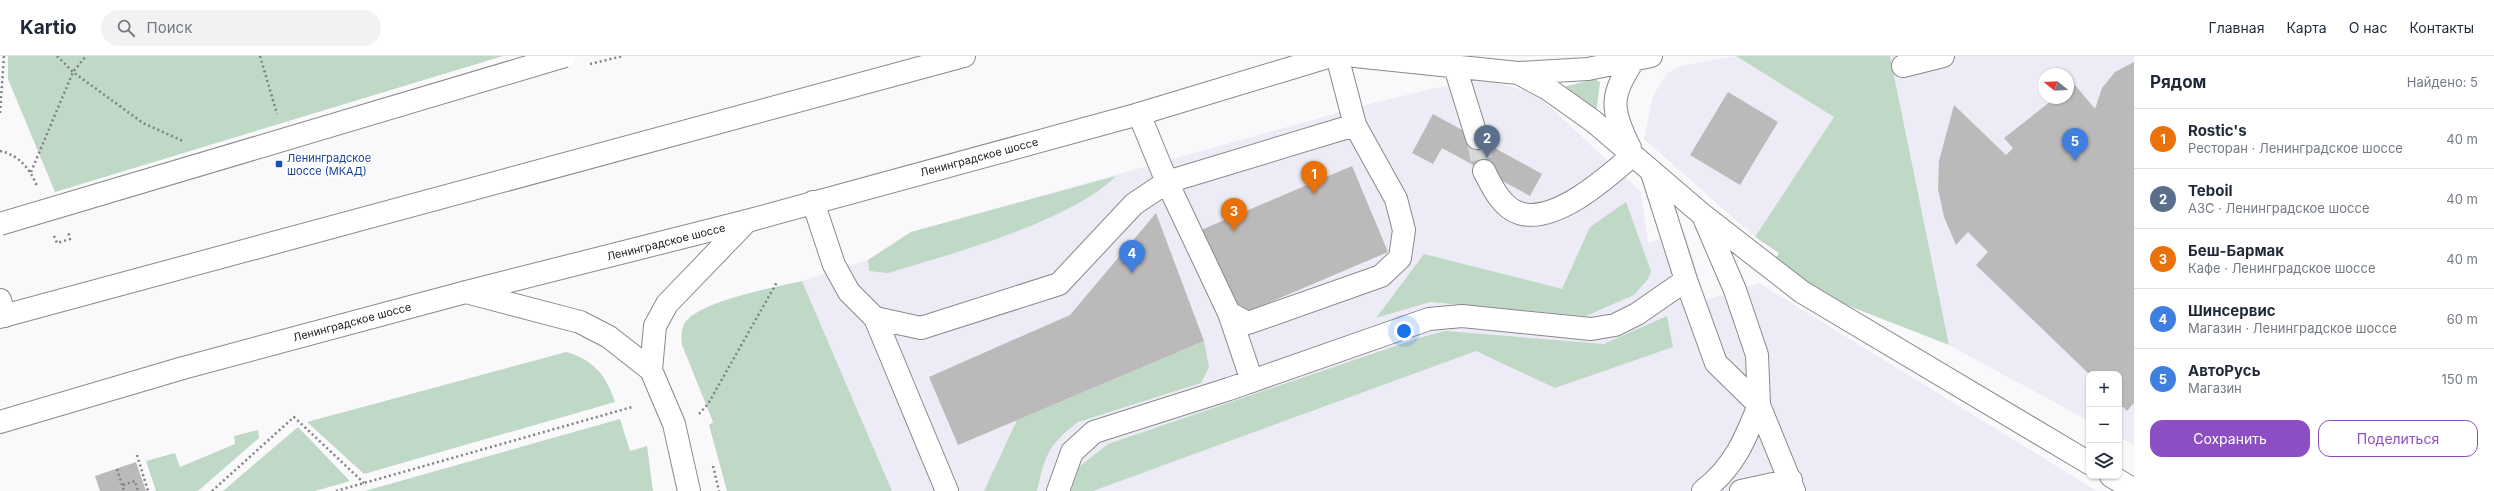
<!DOCTYPE html>
<html lang="ru">
<meta charset="utf-8">
<style>
body{margin:0;font-family:Inter,sans-serif;background:#f2f2f3;color:#1f2937}
.controls{position:absolute;right:12px;bottom:12px;display:grid;overflow:hidden;border-radius:8px;box-shadow:0 1px 3px #0004}
.controls button{width:36px;height:36px;display:grid;place-items:center;padding:0;border:0;border-bottom:1px solid #e0e1e3;background:#fff;color:#1f2937;font:20px sans-serif}
.compass{position:absolute;left:2038px;top:12px;width:36px;height:36px;border-radius:50%;background:#fff;box-shadow:0 1px 3px #0004;rotate:288deg}
.you{position:absolute;left:1404px;top:275px;width:14px;height:14px;margin:-10px;border:3px solid #fff;border-radius:50%;background:#1a73e8;box-shadow:0 0 0 6px #1a73e833}
.badge{display:grid;place-items:center;width:26px;height:26px;border-radius:50%;background:#8d4ec3;color:#fff;font-size:13px;font-weight:700}
.pin{position:absolute;translate:-50% -33px;filter:drop-shadow(0 1px 2px #0008)}
.pin::after{content:'';position:absolute;top:21px;width:14px;height:12px;background:inherit;clip-path:polygon(0 0,100% 0,50% 100%)}
.list{margin:0;padding:0;list-style:none}
h2{display:flex;justify-content:space-between;align-items:center;height:52px;margin:0;padding:0 16px;font-size:17px}
h2 small{font-size:13px;font-weight:400;color:#747a83}
.list li{display:grid;grid-template-columns:26px 1fr auto;gap:12px;align-items:center;box-sizing:border-box;height:60px;padding:0 16px;border-top:1px solid #e0e1e3}
.list b{display:block;font-size:15px;white-space:nowrap}
.list p{margin:0;font-size:13px;white-space:nowrap;color:#747a83}
.list em{font-size:13px;font-style:normal;color:#747a83}
.actions{display:flex;gap:8px;padding:12px 16px}
.actions a{flex:1;padding:9px 0;border:1px solid #8d4ec3;border-radius:12px;text-align:center;font-size:14px;color:#8d4ec3}
.actions .main{background:#8d4ec3;color:#fff}
.icon{flex:none;width:22px;height:22px;fill:none;stroke:currentColor;stroke-width:2;stroke-linecap:round;stroke-linejoin:round}
.map{position:relative;flex:none;width:2134px;height:435px;overflow:hidden}
header{display:flex;align-items:center;gap:24px;box-sizing:border-box;height:56px;padding:0 20px;background:#fff;border-bottom:1px solid #e0e1e3}
header strong{font-size:19px}
nav{display:flex;gap:22px;margin-inline-start:auto;font-size:14px}
.search{width:280px;height:36px;background:#f2f2f3;display:flex;align-items:center;gap:10px;box-sizing:border-box;padding:0 14px;border-radius:22px;color:#747a83;font-size:15px}
main{display:flex}
aside{flex:1;background:#fff}
.map>svg:first-child{display:block}
.built{fill:#edecf6;fill-rule:evenodd}
.green{fill:#c0d8c6}
.building{fill:#bcb9ba}
.lines{fill:none;stroke-linecap:round;stroke-linejoin:round}
.minor-tunnel{stroke:#d8d8da;stroke-width:22;stroke-dasharray:22 11;stroke-linecap:butt}
.minor-casing{stroke:#89898b;stroke-width:24}
.major-casing{stroke:#89898b;stroke-width:24}
.path{stroke:#818182;stroke-width:2.5;stroke-dasharray:2 3;stroke-linecap:butt}
.minor{stroke:#fff;stroke-width:22}
.major{stroke:#fff;stroke-width:22}
.major-bridge-casing{stroke:#89898b;stroke-width:24;stroke-linecap:butt}
.major-bridge{stroke:#fff;stroke-width:22}
.transit-dot{fill:#1a4fb4;stroke:#fff;stroke-width:1.5}
.labels{text-anchor:middle;stroke-width:4;stroke-linejoin:round;paint-order:stroke}
.street-label{font-size:11px;fill:#1b1b1c;stroke:#fff}
.transit-label{font-size:11px;fill:#164399;stroke:#fff;text-anchor:start}
</style>
<header>
<strong>Kartio</strong>
<div class="search"><svg class="icon" aria-label="search" viewBox="0 0 24 24"><circle cx="10" cy="10" r="6"/><path d="M15 15l6 6"/></svg>Поиск</div>
<nav><a>Главная</a><a>Карта</a><a>О нас</a><a>Контакты</a></nav>
</header>
<main>
<div class="map">
<svg width="2134" height="435" viewBox="0 0 2134 435">
<rect width="100%" height="100%" fill="#f9f9fb"/>
<path class="built" d="M1735,0L1835,61L1755,181L1644,83L1653,40L1666,18L1680,10Z
M1890,0H2134V389L2119,381V318H2089V365L1949,289ZM2044,18H2068V42H2044Z
M1485,24L1535,37L1641,136L1648,187L1684,174L1706,244L1759,227L2097,435H892L802,225L868,204L911,176L1373,47L1436,32Z"/>
<path class="green" d="M8,0H503L55,136L8,23Z
M1736,0H1890L1949,289L1813,236L1774,204L1779,197L1755,181L1834,61Z
M1595,23L1600,26L1596,58L1563,31Z
M1116,120C1070,166 951,198 888,217L869,215L868,204L911,176Z
M1626,146L1651,215L1648,223L1634,239L1586,260L1430,246L1376,262L1424,198L1562,233L1590,171Z
M802,225L892,435H727L709,369L713,366L682,289C681,282 681,275 684,268C697,245 776,231 802,225Z
M1667,260L1673,291L1555,332L1476,295L1093,435H1071L1080,410L1108,388L1419,282L1445,275L1604,288Z
M1204,285L1209,311L1201,327L1078,366C1048,389 1045,399 1037,435H984L1017,364Z
M566,296C594,304 606,319 615,346L364,418L307,366Z
M620,363L630,395L647,390L653,435H365Z
M298,371L350,425L315,435H223Z
M258,374L259,382L198,435H156L146,405L175,397L180,411L235,388L234,380Z"/>
<path class="building" d="M2134,6V347L2127,355L2119,347V318H2089L1976,209L1988,196L1968,176L1956,189L1944,161L1938,133L1939,105L1954,49L2006,99L2013,92L2004,82L2051,45L2055,42H2068V33L2075,29L2095,53L2102,32L2115,16Z
M1728,36L1778,66L1740,129L1690,99Z
M1433,58L1542,118L1530,140L1442,92L1433,108L1412,97Z
M1352,110L1388,196L1238,260L1201,174Z
M1156,157L1204,285L958,389L929,321L1070,259Z
M136,406L146,435H100L95,420Z"/>
<g class="lines">
<path class="minor-tunnel" d="M1477,82L1484,115"/>
<g class="minor-casing">
<path id="minor" d="M1355,0L1518,17L1588,13L1651,0
M1903,10L1943,0
M1455,11L1477,82
M1518,17L1548,33L1593,65L1704,160L1802,236L2089,407
M1139,58L1167,126L1229,257L1248,267L1381,220L1400,202L1404,174L1396,143L1355,69L1337,0
M1630,92C1611,54 1609,40 1634,4
M1484,115C1492,130 1501,151 1519,157C1555,169 1609,120 1633,99
M813,146L834,209L849,236L875,262L947,435
M1704,162L1735,234L1757,299L1759,349L1794,435
M1686,224L1716,307L1759,349
M466,236L580,266L609,281L651,314L674,368L689,435
M0,244L5,260
M1229,257L1252,325
M875,262L921,272L1059,228L1134,148L1167,126L1355,69
M651,314L655,270L667,248L747,165
M2111,420L2134,434
M1058,435L1072,396L1094,376L1229,333L1429,263L1462,260L1591,273L1615,269L1637,258L1686,224L1652,117
M1703,435C1734,411 1745,384 1759,349
M1741,435L1791,424"/>
</g>
<g class="major-casing">
<path id="major" d="M0,261L964,0
M0,366L183,312L466,236L747,165L1139,58L1331,0"/>
</g>
<path class="path" d="M57,0L73,16L143,67L183,85
M260,0L277,58
M590,8L623,0
M0,57L4,0
M0,95C19,99 30,113 37,130
M31,116L73,16L86,0
M54,180L57,187L70,183L68,175
M699,358L708,348L777,226
M137,399L148,435
M713,410L719,435
M117,413L124,435
M123,429L135,425L138,435
M212,435L294,361L364,427
M336,435L632,351"/>
<use href="#minor" class="minor"/>
<use href="#major" class="major"/>
<g class="major-bridge-casing">
<path id="major-bridge" d="M0,168L565,0"/>
</g>
<use href="#major-bridge" class="major-bridge"/>
</g>
<rect class="transit-dot" x="275" y="104" width="8" height="8" rx="2"/>
<g class="labels">
<g class="street-label">
<text transform="translate(979 101) rotate(-15)" y="4">Ленинградское шоссе</text>
<text transform="translate(666 186) rotate(-14)" y="4">Ленинградское шоссе</text>
<text transform="translate(352 266) rotate(-15)" y="4">Ленинградское шоссе</text>
</g>
<g class="transit-label">
<text x="287" y="106">Ленинградское<tspan x="287" dy="13">шоссе (МКАД)</tspan></text>
</g>
</g>
</svg>
<div class="controls">
<button>+</button>
<button>−</button>
<button><svg class="icon" aria-label="layers" viewBox="0 0 24 24"><path d="M12 4l9 5-9 5-9-5zM3 14l9 5 9-5"/></svg></button>
</div>
<svg class="compass" viewBox="-18 -18 36 36"><path d="M0-13l5 13h-10z" fill="#e53935"/><path d="M0 13l5-13h-10z" fill="#747a83"/></svg>
<div class="you"></div>
<div class="pin badge" style="left:1314px;top:138px;background:#e8710a">1</div>
<div class="pin badge" style="left:1487px;top:102px;background:#5c6f8a">2</div>
<div class="pin badge" style="left:1234px;top:175px;background:#e8710a">3</div>
<div class="pin badge" style="left:1132px;top:217px;background:#3f7fe0">4</div>
<div class="pin badge" style="left:2075px;top:105px;background:#3f7fe0">5</div>
</div>
<aside>
<h2>Рядом<small>Найдено: 5</small></h2>
<ul class="list">
<li><span class="badge" style="background:#e8710a">1</span><div><b>Rostic's</b><p>Ресторан · Ленинградское шоссе</p></div><em>40 m</em></li>
<li><span class="badge" style="background:#5c6f8a">2</span><div><b>Teboil</b><p>АЗС · Ленинградское шоссе</p></div><em>40 m</em></li>
<li><span class="badge" style="background:#e8710a">3</span><div><b>Беш-Бармак</b><p>Кафе · Ленинградское шоссе</p></div><em>40 m</em></li>
<li><span class="badge" style="background:#3f7fe0">4</span><div><b>Шинсервис</b><p>Магазин · Ленинградское шоссе</p></div><em>60 m</em></li>
<li><span class="badge" style="background:#3f7fe0">5</span><div><b>АвтоРусь</b><p>Магазин</p></div><em>150 m</em></li>
</ul>
<div class="actions"><a class="main">Сохранить</a><a>Поделиться</a></div>
</aside>
</main>
